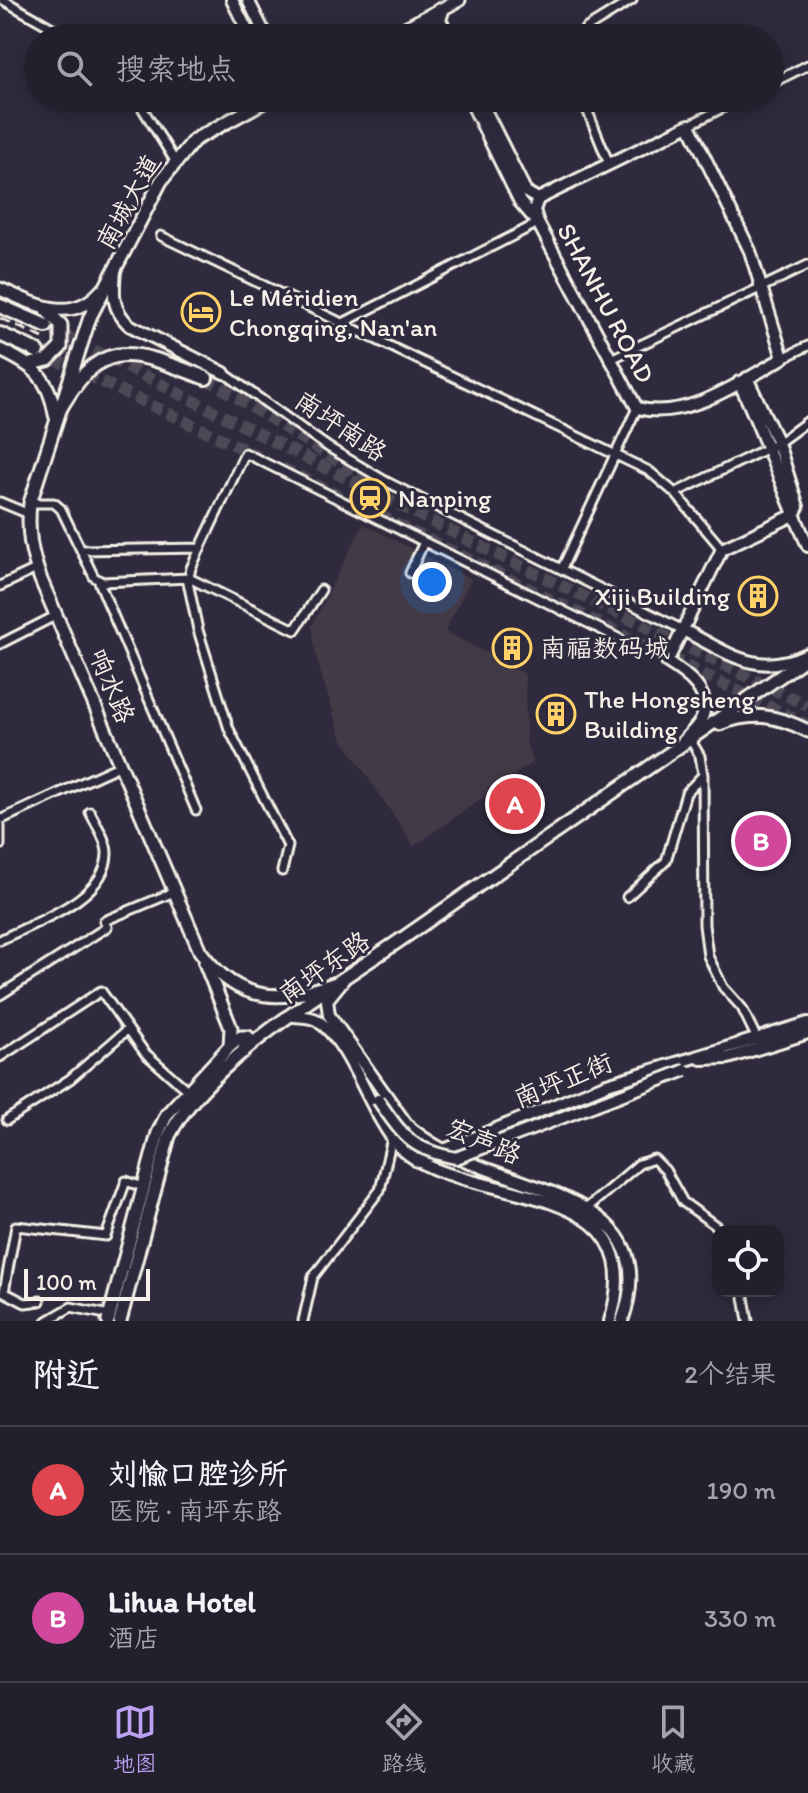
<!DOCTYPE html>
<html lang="zh">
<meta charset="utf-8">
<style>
body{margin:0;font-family:Itim,"LXGW WenKai TC",sans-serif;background:#2b2836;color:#f1f3f6}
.controls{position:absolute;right:24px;bottom:24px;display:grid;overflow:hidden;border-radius:16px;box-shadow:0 4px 20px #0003}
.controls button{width:72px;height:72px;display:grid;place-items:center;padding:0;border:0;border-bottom:2px solid #403e4a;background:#23202e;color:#f1f3f6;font:40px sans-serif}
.scale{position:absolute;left:24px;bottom:20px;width:126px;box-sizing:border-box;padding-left:8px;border:4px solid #f4f1e8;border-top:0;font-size:22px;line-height:28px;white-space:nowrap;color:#f4f1e8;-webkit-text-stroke:6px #2f2a3d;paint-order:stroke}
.you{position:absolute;left:432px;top:582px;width:28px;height:28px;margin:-20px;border:6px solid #fff;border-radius:50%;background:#1a73e8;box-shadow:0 0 0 12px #1a73e833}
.badge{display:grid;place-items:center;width:52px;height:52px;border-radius:50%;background:#bca0f2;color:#fff;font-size:26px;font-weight:700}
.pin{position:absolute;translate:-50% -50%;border:4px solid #fff;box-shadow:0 2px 8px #0006}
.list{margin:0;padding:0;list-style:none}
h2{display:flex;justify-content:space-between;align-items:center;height:104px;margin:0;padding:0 32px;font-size:34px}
h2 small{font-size:26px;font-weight:400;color:#a3a3aa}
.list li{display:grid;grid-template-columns:52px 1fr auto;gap:24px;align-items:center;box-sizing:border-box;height:128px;padding:0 32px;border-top:2px solid #403e4a}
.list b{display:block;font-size:30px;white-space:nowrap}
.list p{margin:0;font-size:26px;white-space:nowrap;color:#a3a3aa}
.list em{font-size:26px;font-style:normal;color:#a3a3aa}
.icon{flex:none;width:44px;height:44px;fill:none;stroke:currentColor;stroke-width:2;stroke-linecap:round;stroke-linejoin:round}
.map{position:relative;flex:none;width:808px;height:1321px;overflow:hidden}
.search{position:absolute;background:#23202e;box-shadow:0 4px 20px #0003;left:24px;right:24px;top:24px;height:88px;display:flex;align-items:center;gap:20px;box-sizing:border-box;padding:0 28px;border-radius:44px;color:#a3a3aa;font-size:30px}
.sheet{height:360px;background:#23202e}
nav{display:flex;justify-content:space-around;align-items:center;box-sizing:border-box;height:112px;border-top:2px solid #403e4a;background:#23202e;font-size:22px;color:#a3a3aa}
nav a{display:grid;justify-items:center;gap:4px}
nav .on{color:#bca0f2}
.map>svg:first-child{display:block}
.built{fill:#433a47}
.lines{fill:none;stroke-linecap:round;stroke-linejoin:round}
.highway-tunnel{stroke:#4d4857;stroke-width:12;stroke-dasharray:12 6;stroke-linecap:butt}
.street-casing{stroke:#f4f1e8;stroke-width:13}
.secondary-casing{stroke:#f4f1e8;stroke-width:16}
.primary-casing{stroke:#f4f1e8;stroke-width:17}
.highway-casing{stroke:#f4f1e8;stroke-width:18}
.street{stroke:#2f2a3d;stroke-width:7}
.secondary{stroke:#2f2a3d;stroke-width:10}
.primary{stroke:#2f2a3d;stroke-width:11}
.highway{stroke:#2f2a3d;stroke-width:12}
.rail{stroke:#f4f1e8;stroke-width:3;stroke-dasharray:12 6;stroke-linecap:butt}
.secondary-bridge-casing{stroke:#f4f1e8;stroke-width:16;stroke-linecap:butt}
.secondary-bridge{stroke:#2f2a3d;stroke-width:10}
.labels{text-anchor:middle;stroke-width:6;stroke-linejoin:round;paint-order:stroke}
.street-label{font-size:26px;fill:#f4f1e8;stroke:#2f2a3d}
.poi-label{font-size:26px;fill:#f4f1e8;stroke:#2f2a3d;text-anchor:start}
</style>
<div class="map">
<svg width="808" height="1321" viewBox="0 0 808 1321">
<rect width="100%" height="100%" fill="#2f2a3d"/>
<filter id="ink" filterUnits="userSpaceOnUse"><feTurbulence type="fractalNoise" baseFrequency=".0125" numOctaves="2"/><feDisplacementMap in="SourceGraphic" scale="16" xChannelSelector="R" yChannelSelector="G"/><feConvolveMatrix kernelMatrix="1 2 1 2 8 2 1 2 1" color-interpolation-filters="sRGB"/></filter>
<g filter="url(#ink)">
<path class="built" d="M363,524L471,579L445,631L525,674L526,742L533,762L414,846L341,737L316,658L312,626Z"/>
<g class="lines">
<path class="highway-tunnel" d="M46,326L478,545L808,706
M37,351L258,456
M206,378L379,487
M282,468L807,725"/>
<g class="street-casing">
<path id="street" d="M3,0L70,38
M583,38L585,29L632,0
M770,84L808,65
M136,98L175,161
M591,98L586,107L609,164
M689,125L742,98
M161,236L649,471L675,493L722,549
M341,324L538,223
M783,358L808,346
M609,360L808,265
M224,373L328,447L387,482L683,630
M675,493L778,443L808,421
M0,502L29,514
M30,503H54L61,509L94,577L102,582L189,578L295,630L321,590
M81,550L201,548
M562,568L637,408
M410,573L424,542
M99,582L196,810
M0,586L36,569
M0,644L57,615
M690,739L700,756L703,775L704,925L708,956L723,987L742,1008L758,1041
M0,820L121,765
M0,821V845
M282,871L288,846L229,729L198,630L188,582L191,568L245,453L620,639
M627,897L666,861L686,793L703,775
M0,940C35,922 107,899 107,853C107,840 95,823 90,812
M0,995L107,927L104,921L174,892
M0,1057L101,991L145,1053L187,1090
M7,1120L70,1079L128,1029
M587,1208L639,1164L654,1159L665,1170L683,1202L723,1231
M743,1291L748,1321
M40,1301L25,1303L4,1292L16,1226L106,1236L126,1181L143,1187
M47,1321L71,1307L110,1315
M303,1321L313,1277L380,1190L392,1138"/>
</g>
<g class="secondary-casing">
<path id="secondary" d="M232,0L251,38
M248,0L267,38
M444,8L440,20L450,38
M424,18L433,24L440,38
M469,98L520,202L538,223L637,408C687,421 740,382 783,358L750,251L689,125L538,199L534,210L538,223
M479,98L526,192L538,199
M115,270C113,293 111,308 129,325L224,373
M739,382C765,436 783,492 808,546
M683,630C729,653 756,678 807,654
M682,743C688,735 699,726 702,718C713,692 685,673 667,662L722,549L794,515L798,507L778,443L747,378
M340,984L327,1000L329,1015L407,1125C429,1144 459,1159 487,1169C562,1197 660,1216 622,1321
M294,1016C302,1017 311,1016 318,1021C350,1042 370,1113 397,1144C456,1211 657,1167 610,1321
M701,1059L728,1058L808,1033
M417,1161L607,1084L808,1023"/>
</g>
<g class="primary-casing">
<path id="primary" d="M386,38L459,0
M271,98L194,140L161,181L90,317L30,503C27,532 31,553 41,580L200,951C240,1007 284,1002 342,981
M0,289C34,304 71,325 101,291
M0,350C33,365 49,377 55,414
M31,364L48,360L61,347V325L46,310
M719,724C753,711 776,715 808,731
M230,1046L241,1037H248L243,1052
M108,1321L158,1133L167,1114L230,1046L231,1028L205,963
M120,1321L169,1136C209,1058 336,985 409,934C542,841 675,750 808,657"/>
</g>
<g class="highway-casing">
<path id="highway" d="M0,306L46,326
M0,334L37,351
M56,416C100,334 130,349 206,378"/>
</g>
<use href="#street" class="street"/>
<use href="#secondary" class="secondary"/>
<use href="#primary" class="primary"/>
<use href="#highway" class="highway"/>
<path class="rail" d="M0,318L43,338"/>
<g class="secondary-bridge-casing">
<path id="secondary-bridge" d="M378,1100C404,1137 410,1149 456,1158L686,1070"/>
</g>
<use href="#secondary-bridge" class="secondary-bridge"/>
</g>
</g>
<defs>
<g id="hotel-ring" transform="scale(2)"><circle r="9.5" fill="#2f2a3d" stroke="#ffd166" stroke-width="1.5"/><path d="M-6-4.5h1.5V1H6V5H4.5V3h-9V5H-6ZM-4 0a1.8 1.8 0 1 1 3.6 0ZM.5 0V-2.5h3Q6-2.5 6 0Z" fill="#ffd166"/></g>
<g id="station-ring" transform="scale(2)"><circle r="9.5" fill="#2f2a3d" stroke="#ffd166" stroke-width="1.5"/><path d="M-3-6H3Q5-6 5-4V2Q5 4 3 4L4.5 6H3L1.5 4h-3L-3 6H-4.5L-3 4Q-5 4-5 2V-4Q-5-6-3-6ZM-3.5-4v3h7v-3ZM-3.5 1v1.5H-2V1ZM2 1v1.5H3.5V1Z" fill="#ffd166"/></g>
<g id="building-ring" transform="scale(2)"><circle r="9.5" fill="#2f2a3d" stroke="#ffd166" stroke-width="1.5"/><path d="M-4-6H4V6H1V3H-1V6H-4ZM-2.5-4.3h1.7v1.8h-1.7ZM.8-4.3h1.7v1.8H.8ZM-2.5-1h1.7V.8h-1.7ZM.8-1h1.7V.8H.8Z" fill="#ffd166"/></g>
</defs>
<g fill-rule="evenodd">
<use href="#hotel-ring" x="201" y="312"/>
<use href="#station-ring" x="370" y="498"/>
<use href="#building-ring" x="758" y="596"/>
<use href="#building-ring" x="512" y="648"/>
<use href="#building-ring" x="556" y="714"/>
</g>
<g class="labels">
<g class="street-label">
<text transform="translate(128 202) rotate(-61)" y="9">南城大道</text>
<text transform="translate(606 303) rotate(62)" y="9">SHANHU ROAD</text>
<text transform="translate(341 426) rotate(34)" y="9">南坪南路</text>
<text transform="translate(112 686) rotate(67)" y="9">响水路</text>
<text transform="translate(324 967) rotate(-35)" y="9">南坪东路</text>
<text transform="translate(563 1080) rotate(-22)" y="9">南坪正街</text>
<text transform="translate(484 1141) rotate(23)" y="9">宏声路</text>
</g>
<g class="poi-label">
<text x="229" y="306">Le Méridien<tspan x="229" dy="30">Chongqing, Nan'an</tspan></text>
<text x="398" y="507">Nanping</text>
<text x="730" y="605" text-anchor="end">Xiji Building</text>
<text x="540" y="657">南福数码城</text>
<text x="584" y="708">The Hongsheng<tspan x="584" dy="30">Building</tspan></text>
</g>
</g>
</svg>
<div class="controls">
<button><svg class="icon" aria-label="locate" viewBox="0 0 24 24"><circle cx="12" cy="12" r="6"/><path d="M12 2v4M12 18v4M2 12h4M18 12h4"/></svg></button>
</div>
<div class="scale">100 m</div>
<div class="you"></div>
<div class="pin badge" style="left:515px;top:804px;background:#e0444e">A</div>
<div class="pin badge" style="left:761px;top:841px;background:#d1479c">B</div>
<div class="search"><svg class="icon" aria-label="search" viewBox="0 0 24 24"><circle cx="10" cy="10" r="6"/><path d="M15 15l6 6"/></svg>搜索地点</div>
</div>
<section class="sheet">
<h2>附近<small>2个结果</small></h2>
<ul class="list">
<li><span class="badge" style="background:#e0444e">A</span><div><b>刘愉口腔诊所</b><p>医院 · 南坪东路</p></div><em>190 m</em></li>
<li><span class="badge" style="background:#d1479c">B</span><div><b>Lihua Hotel</b><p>酒店</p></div><em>330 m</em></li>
</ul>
</section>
<nav>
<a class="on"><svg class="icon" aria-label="map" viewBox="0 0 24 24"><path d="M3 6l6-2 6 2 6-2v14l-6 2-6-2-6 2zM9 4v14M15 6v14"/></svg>地图</a>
<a><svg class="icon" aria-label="directions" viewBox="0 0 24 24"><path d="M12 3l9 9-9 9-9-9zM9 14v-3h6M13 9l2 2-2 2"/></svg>路线</a>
<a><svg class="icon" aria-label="saved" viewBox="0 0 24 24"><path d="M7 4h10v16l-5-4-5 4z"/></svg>收藏</a>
</nav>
